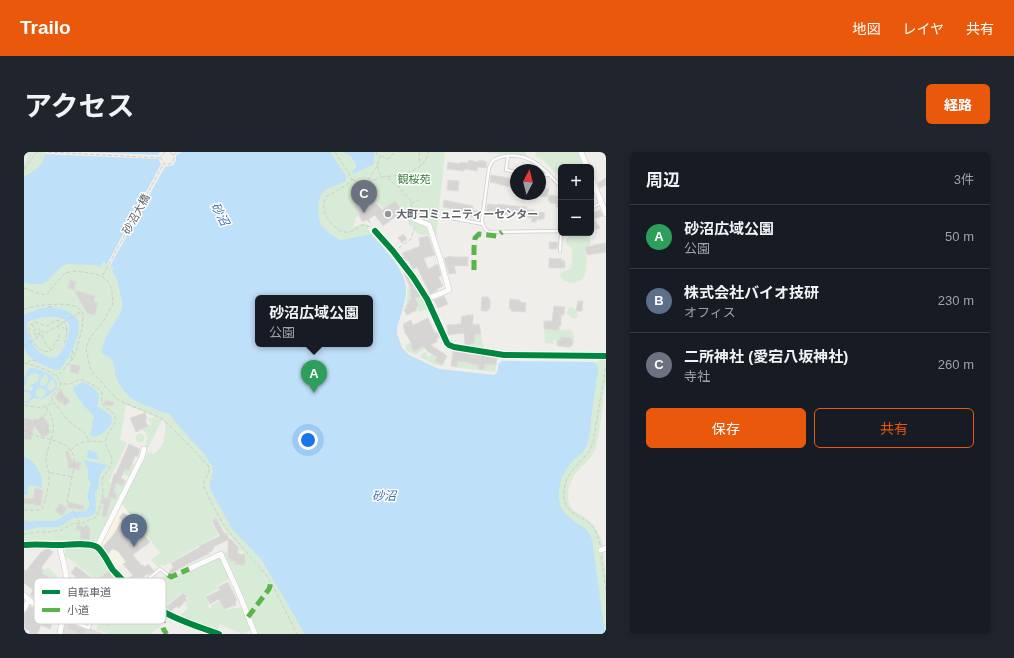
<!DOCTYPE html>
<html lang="ja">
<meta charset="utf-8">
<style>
body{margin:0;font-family:Arial,"Noto Sans JP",sans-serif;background:#20242c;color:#f1f3f6}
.controls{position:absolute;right:12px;top:12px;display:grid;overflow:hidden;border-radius:6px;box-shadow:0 2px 6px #0003}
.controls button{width:36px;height:36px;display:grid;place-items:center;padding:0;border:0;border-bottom:1px solid #363941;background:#171b24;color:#f1f3f6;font:20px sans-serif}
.compass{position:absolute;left:486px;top:12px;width:36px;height:36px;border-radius:50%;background:#171b24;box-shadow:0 2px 6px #0003;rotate:7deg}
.you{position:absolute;left:284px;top:288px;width:14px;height:14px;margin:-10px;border:3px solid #fff;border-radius:50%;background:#1a73e8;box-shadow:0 0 0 6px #1a73e833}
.badge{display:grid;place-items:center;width:26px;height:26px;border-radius:50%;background:#ea580c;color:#fff;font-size:13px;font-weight:700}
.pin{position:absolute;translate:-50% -33px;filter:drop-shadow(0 1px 2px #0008)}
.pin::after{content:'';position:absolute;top:21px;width:14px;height:12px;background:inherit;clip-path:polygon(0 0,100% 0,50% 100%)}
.popup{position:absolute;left:231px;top:143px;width:118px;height:52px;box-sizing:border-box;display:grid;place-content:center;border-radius:6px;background:#171b24;filter:drop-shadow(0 1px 3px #0005);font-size:13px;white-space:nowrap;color:#9ea1a6}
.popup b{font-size:15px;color:#f1f3f6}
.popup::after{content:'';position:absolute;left:50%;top:100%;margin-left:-8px;border:8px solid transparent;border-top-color:#171b24}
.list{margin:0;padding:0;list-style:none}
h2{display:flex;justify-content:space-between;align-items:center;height:52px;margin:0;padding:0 16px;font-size:17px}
h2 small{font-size:13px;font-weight:400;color:#9ea1a6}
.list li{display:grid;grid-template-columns:26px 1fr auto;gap:12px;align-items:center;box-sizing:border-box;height:64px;padding:0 16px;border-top:1px solid #363941}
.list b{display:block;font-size:15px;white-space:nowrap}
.list p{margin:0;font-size:13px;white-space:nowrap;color:#9ea1a6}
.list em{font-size:13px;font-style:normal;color:#9ea1a6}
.actions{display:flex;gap:8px;padding:12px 16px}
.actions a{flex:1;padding:9px 0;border:1px solid #ea580c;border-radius:6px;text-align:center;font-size:14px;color:#ea580c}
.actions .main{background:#ea580c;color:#fff}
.map{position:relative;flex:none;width:582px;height:482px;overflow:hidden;border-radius:6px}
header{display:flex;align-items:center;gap:24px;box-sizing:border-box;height:56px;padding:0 20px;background:#ea580c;color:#fff}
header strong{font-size:19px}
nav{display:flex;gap:22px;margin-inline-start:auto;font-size:14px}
.intro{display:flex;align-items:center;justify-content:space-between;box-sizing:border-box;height:96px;padding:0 24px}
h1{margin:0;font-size:28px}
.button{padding:10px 18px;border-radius:6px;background:#ea580c;color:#fff;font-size:14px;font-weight:700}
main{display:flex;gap:24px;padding:0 24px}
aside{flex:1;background:#171b24;border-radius:6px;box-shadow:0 2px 6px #0003}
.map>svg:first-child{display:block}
.commercial{fill:#f7f3e4}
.industrial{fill:#dfddda}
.green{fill:#d8ebd6;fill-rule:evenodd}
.water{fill:#bfe0f9;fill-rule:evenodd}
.pier{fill:#efeeea}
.building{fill:#d6d5d3;stroke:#deddd9}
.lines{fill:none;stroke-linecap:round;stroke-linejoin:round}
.lane-casing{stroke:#cbcccc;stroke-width:4}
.street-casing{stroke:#cbcccc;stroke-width:6}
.path{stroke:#cacfcc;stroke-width:1;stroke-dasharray:4 2;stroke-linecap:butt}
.lane{stroke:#fdfcfc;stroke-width:2.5}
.street{stroke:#fdfcfc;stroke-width:5}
.path-bridge{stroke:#cacfcc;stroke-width:1;stroke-dasharray:4 2;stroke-linecap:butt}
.quiet{stroke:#58b549;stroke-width:5;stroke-dasharray:10 5;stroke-linecap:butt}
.cycleway-casing{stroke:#fff;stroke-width:8}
.cycleway{stroke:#00873e;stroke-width:6}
.poi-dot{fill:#919496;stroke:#fff;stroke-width:1.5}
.labels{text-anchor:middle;stroke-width:3;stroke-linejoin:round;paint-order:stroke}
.park-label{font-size:11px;fill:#348238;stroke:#fff}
.street-label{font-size:11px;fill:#5f6368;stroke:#fff}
.poi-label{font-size:11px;font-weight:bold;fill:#5f6368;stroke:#fff;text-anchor:start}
.water-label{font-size:12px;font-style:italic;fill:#4174aa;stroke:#fff}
.key{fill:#fff;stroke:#cfd0d2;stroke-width:1}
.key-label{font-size:11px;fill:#5f6368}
</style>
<header>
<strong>Trailo</strong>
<nav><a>地図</a><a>レイヤ</a><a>共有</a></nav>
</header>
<div class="intro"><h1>アクセス</h1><a class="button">経路</a></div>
<main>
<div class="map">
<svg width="582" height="482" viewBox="0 0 582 482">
<rect width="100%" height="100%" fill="#efeeea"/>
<path class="commercial" d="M97,351L127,389L90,419L73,395Z"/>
<path class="industrial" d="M38,466L65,476L80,482H36Z"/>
<path class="green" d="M0,0H421L412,85L408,82L397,83L392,80L389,74L386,75C383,68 383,62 380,55L374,54L360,57L354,51L352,50L342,59L336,50L330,55L336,63L332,65L331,70L329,74L330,75L337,72H343L346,81L366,104L375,117L379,126L382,141L373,176V182L378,196L385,203L406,213L415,217L470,223L473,221L475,211L478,209L567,210H571L572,211L578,206L582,207V229L575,281L572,294L570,300L566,306L550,323L545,334L544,344L545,352L549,358L562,366L570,374L578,389L582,425V482H233L204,415L206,414L203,409H201L198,402L204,398V407H207L211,409V413L221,412V402L218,399H214L213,397L214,393L202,380L192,366L187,369L194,383L167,398L140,414L138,413L134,415L127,408L136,401L135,399L97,351L72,389L68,390L51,388L0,389V11L4,5L3,3L0,8ZM234,146H346V192H234ZM102,253L130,264L129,266H125L124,268L127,271L124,274L116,277L121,280L123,285L121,297L123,298L138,268L141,270C142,282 141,295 129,302L124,300L118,312L111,315L112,313L108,311L105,319L95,315L98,309L101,310L102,308L98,306L91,322L98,321L106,325L104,330L101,328L98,333L90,330L89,331H87L85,329L103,291L96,288Z
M462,0H501L503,4L463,1Z
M512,0H554L559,13L554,15H537V22L534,23L520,9L511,4Z
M553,82L564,84L566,88L567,93L561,95C562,108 565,115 559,127L550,131L540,129L535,122L547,116L548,107V96L543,93L542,88L544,85Z
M385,134L388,139H386L387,146L398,144L402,150L405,158H400L395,160L394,157L395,154L391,146L384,148L385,151L382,154L383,156L380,158C382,151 385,144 383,137Z
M546,155C551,156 554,159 554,164L551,167L547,166L543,161L544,157Z
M520,177L547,178L550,182V191H549V188H547V186L543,185V187L536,189L530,188V192L521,191Z
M449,182H457L460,197L458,198L442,195L441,193L450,191L451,185Z
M387,190L388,192L386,193L389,200H390L400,193L401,196L392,203L385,200L380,195H382V193Z
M402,200L403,203L406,205L408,202L420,209L421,211L419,213V214L433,215L434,209L447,210V212L454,213V217L460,218L461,212L472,213L471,220L411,213L396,205L398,201Z
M111.5 286a4.5 4.5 0 1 1 9 0a4.5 4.5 0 1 1-9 0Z
M43,395C51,394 66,394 73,398C79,402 85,413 88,419C87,428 84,439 74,441L73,439L71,440L66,432L76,436L85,428L83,425L86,418L72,428L51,411L41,404V396Z
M195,405L206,426L193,434L194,437L183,443L181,445L185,452L184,454L185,457L188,455L187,453L196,449L199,458L219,455L227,478L218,482L196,472L193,479L155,465L164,456L161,453L163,451L162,450L163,447L165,446L159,441H157L137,458L113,441L122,431L126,429L129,432C134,430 137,426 141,423L146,426Z
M23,416H25L32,423L33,428L35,429V431L28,441L14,433L18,421ZM23,424L33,431L29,437L19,429Z
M52,425V427L62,434L56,439L49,438L46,435V428H49Z
M98,443L109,453L102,461L109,466L113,463H114L119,456L120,458L122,456L124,458L127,456L141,463L136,476H134L127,482H86L73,478L74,471L85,474L88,463L80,459L82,454L94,462V448Z"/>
<path class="water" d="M21,0H306L322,24V29C313,34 303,34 297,43C293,49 294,65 296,71C299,77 313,88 318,88L347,82C360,97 383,118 382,140C381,152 376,165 373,176V182L378,196L385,203L406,213L415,217L470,223L473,221L475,211L478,209L567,210C574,210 574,215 574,221C571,236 569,251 567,267C566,276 566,288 561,297C558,302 552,305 548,310C538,320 532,338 536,352C540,369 563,371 568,387L581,482H281L237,407L208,377L186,337V332L189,319L188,314L181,303L159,279L144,260L143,262C131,256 114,253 104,243C100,240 92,227 91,222C91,218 91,212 88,208C86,205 81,203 78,201L77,200C79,196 79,194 80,190C82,184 85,179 88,174L90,173C91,167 97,163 98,156C99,151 97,146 96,140C94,133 94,125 88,120L90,116L79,110L76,115L70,113L44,112L37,115L23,129L17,132H4L0,130V25C11,18 20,15 21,0ZM234,146H346V192H234Z
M320,0H351L350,6V13L345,14L330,22L328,19L332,16V12L326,3L322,2Z
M25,155C33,156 45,158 51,164C62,175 45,209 35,218C25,218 2,206 0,195C0,185 0,173 0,163L14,157ZM21,165C27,165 38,164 43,169C50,177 39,203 31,206C27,206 23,205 19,203C12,198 0,180 3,171C7,167 16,166 21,165Z
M7,216C15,216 36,225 33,235C32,238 29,240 26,242C19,248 17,247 9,246L4,251H0V250C4,249 6,248 7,244L6,241L3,240H0V237L5,239L8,238L9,235L6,233C12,231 17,229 15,222C10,220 5,222 2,227L3,231L0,234C0,226 0,220 7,216ZM21,222L23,223C25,227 24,230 22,233L18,234L16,233C15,227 19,226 21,222ZM28,227H29L32,233L29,238L26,239L24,237L23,234ZM15,236L19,237L22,239L21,243L18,246L14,245L12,243V238Z
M59,230C64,232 74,238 75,244C75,247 74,251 73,254C77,258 87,261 88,266C90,274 76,285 69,285L66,282L70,264L60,254L49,238L50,235Z
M64,298L72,300L74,305V308L63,306Z
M0,304C13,312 20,321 17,336L8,333H5L4,336L3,343H0Z
M60,308L84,313L76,322L75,326V333L71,342L72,356L71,361L69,363L65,365L49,366L40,372L34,375H15L0,379V368L5,370L9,369H31L47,360L61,359L64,356L66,352L63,344L67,331L64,327V318Z"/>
<path class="pier" d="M21,0H65L134,3L136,0H158L152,3V8L149,13L146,14L141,15L86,114L83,112L137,12L134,7L21,2Z"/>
<path class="building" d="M445,8L454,10L455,8L463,10L462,16L454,15L453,19L441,17L440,19L423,17L424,10L436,12V10L444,11Z
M467,23L485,26V27L492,28V34H490V35L476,33V32L466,30Z
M582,26V33L576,36L574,31Z
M424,28L435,29L434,39L423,38Z
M516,35L525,37L523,45L516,44Z
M534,40L537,41V56L532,55L533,52L526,51V49H524L525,43L534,44Z
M420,48L449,54V58L456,59V66L446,65V63L436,62L437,59L419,55Z
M371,49L379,59L359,74L351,63L342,69L341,68L339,70L335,64L336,63L330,55L336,50L342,59L352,51L358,58Z
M464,52L474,53V52L482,53L503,55L502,57L510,58V59L521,61L520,67H517V68L513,67L512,70H507L508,66H504V65L462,61L463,53Z
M576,58L579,64L570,67L576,76L571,78L567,72V61Z
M379,82L383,87L378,91L374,86Z
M404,84L411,103L400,106L404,117L414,112L417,124L414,125L419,134L413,137L414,138L406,142L393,115L389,117L384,108L382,109L381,108L378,101L396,94L395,86Z
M525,90H534L533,97H525Z
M582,91V100L563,103L561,95L569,94V93Z
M427,104L428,105H444V114H430L432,121L425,122L420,106Z
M525,106L538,107L537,109H541V116H525Z
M381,121L397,145L391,146L395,154L392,156L393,158L383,163L380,158L383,156L382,154L385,151L384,149L387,147L386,137H387L380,122Z
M46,128L52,130L50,138L44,136Z
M50,138L71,144L70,150L74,151L71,163L63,161Z
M420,144L424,152L414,156L410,148Z
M458,145H464L465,147H466V157H464V159H457Z
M486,147L496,148V150L502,151L501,160L487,159V157H485Z
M554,149H559L558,159H552Z
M530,154L541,155L540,163H537V174H535V178L520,177V169H528Z
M442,163H449V173L455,172L457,182H451L450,191L442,193H441L440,181L424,183L423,173L437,172L438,164H442Z
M404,166L411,181L413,180L416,185L412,187L414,189L407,193L423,204L418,213L411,209L413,205L403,199L399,194L390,200L386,193L388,192L380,179H381L379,175L380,174L379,172L387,168L389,173Z
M537,185L547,186V188H549L548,194H546V195H543L534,194L533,193V188L536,189Z
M429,199L473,206L472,213L461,212L460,218L454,217V213L447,212V211L434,209L433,215L427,214Z
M47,212L56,214L54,222L46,220Z
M37,238L42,246L43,245L46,250L40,254L38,249L35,251L31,244L34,242L33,241Z
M81,248L90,250L89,254L80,253Z
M121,261L123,267L121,268L124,274L112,280L106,266Z
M19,264L26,274L24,276L27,280L19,286L10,274L7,288L0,287V266L9,268L12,266L13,268Z
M105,292L116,297L114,304V305L111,304L105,319L101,317L97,326L101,328L98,334L92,331L90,341L93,342L92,347L84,345L90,322H92Z
M44,299L48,309L57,311L55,318L44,316V310L41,300Z
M11,336L19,338L17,354L10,353L11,352H0V346L9,347Z
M79,345L87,347L82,365L78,364L80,352H78Z
M45,350L60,354L59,358L43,355Z
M36,351L43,356L38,364L31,359Z
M99,361L110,367L112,371L126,390L109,403L118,414L119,413L121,415L124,412L130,419L125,423L123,422L113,431L114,432L112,435L104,427L109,423L99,412L102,410L94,399L88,397L84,402L79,395L90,382L98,368L95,366Z
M192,366L201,382L203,381L205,387H207L214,395V402H221V413H211V409H207V407H204V388L189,395L190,397L188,398V399L184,401L185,402L180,404L160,414L147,422L145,420L149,415L147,411L176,395L175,394L196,384L188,369Z
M53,373L60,375L61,373L65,374V375L66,376L65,388L56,387L57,379L52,378Z
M21,397H25L29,400L17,416L20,418L18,421L33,431L25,446L30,449L25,457L6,443L9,438L0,431V417L2,419L18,399L19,400Z
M52,414L71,429L85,419L89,425L79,432L80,433L71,439L72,441L69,443L79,452L74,457L67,451L65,460L58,459L59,454L45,452L47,442L48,443L49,438L55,439L62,435L51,426L52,425L47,421Z
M204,430L213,448L211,449L212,453L200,457L195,447L186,452L182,445L196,438L194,435Z
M90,436L97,441L95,443L99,447L97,450L107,459L113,451L119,456L108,467L98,458L94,462L80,450Z
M159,441L163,445L161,446L163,448L159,451V452L154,456L153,454L147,459L144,458L142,455Z
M6,454L18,462L29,469L26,477L17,473L13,482H4L6,479L0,476V462L3,459Z
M74,461L87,465L85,474L72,470Z
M45,471L62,478L61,482H51L52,480L43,477Z"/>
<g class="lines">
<g class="lane-casing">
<path id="lane" d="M484,4L482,18L492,20
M516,22L525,23
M537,35C521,18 507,0 481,4C472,6 468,7 465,16L458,68C459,74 460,77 465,80L537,79
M567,56L577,51
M427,66L459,72
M536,99L537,81
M111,440L123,428L136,417L144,423
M39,466L65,476L69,457"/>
</g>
<g class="street-casing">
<path id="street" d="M557,0L563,15
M567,25L582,62
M390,67L405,73L416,106L425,138L403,147
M351,79L369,99L389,125L403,147L423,191L425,193L430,195L480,203L582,204
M0,393C11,392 22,393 34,393C42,393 66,390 73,395C80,400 84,411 89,418C93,422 97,427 102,431C128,459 159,470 195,482
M35,393C38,406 43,419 43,433C43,449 38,466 36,482
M73,395L118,305L120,297
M577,398L582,396
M165,417L197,402L216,444L231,482
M0,443L5,448
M0,457L5,448L20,459L38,469"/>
</g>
<path class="path" d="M24,0L137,6
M141,0L137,4C137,20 158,10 146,0
M311,0L328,27L324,32L302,45C300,49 299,53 300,57C300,65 313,80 321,80C327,81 333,76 338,73L348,75
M395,0V6L397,13
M149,3L154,0
M357,4L364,7L371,0
M353,14L357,25L378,23
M0,17L13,0
M364,25L370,32L375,35
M328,27L335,31L343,30L353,14L356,4L352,2L353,0
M344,30L357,25
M387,51L395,48
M389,61L386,47L375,36L379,23C391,17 402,15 404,0
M344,68L348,74
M375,96L387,87L391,74
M79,123L140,11
M0,136L13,141L22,143L41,121L51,119L67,121L78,124L86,132L88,140L89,152L80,168L72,178L65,188L62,196L66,215L68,220L92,246L96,249L137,266L142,270L184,313C188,321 180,325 179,333L188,352L201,375L243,424L251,438L273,482
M24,155L31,154
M0,157C12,153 44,149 54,156C57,158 59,161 59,164C60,173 53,198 49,206C44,213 39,219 32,224
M53,162L58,159
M8,172L10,176V178
M33,174L35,176L37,177L39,175L40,177H43L42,186L40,193
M12,182L17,180L14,176L9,179L11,183L12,182L13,186L35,173
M35,182V188L31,189L29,197C17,207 3,185 5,174L10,170L23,174L32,168L41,171L43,177
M15,184V182L19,180V179H20
M18,184L21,191L27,198
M48,207L47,205L49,200L48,198
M0,211C9,213 44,222 35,236C32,242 27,241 28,250C21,258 10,255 0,253
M4,211L6,208L13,209
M36,237L37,238V243L41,250L43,249
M29,250C35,255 38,262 43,267C51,277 59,275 65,289
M23,255C24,264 18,265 11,270L18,281L21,279L22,281L24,279L22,276L24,274
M0,279L9,282L15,285L29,288L41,293L45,296L50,304V315L43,349L56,371
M47,298C57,287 67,289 81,290
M26,321H30L48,325
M0,358H15L18,357C21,348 26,333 25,324C25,318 22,314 22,309C23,289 37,278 24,258
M0,382L14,380H24L38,378L50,371L56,372L72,365C76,358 78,347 79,339C79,335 77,330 79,326C81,320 88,316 88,307C87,301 80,294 82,287C83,279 93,274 91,265C89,257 81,258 79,252C77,249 78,244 78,240L71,234L59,228H55L46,232H37
M576,393C575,387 573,381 570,376C559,362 541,365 540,343C539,317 562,311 569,291L582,213
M577,404L582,439"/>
<use href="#lane" class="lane"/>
<use href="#street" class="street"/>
<path class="path-bridge" d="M35,173L53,162
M0,194L13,186"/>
<path class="quiet" d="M450,118V96L451,86L455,82L473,84L478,80
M144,423L147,425L165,417
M141,461C139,470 136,475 143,482
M224,465L245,437L246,434V429"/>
<g class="cycleway-casing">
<path id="cycleway" d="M351,79L369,99L389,125L403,147L423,191L425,193L430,195L480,203L582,204
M0,393C11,392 22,393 34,393C42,393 66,390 73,395C80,400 84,411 89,418C93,422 97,427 102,431C128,459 159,470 195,482"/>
</g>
<use href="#cycleway" class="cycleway"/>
</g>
<circle class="poi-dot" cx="364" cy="62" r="4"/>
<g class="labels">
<g class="park-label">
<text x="390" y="31">観桜苑</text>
</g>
<g class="street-label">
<text transform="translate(112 62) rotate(-61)" y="4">砂沼大橋</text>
</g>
<g class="poi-label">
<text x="372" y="66">大町コミュニティーセンター</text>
</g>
<g class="water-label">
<text transform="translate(196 62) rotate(62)" y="4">砂沼</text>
<text x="360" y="348">砂沼</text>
</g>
</g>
<rect x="10" y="426" width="132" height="46" rx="6" class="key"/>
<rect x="18" y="438" width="18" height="4" fill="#00873e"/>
<rect x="18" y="456" width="18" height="4" fill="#58b549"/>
<g class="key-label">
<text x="43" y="444">自転車道</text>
<text x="43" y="462">小道</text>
</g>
</svg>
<div class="controls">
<button>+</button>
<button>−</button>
</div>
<svg class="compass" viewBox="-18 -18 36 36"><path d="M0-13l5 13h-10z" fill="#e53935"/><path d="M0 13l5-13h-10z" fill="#9ea1a6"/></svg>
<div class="you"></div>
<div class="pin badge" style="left:290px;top:241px;background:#2e9e5b">A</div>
<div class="popup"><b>砂沼広域公園</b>公園</div>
<div class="pin badge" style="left:110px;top:395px;background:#5c6f8a">B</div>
<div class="pin badge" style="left:340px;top:61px;background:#6b7280">C</div>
</div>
<aside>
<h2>周辺<small>3件</small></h2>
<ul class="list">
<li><span class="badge" style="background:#2e9e5b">A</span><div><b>砂沼広域公園</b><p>公園</p></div><em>50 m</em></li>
<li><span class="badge" style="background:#5c6f8a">B</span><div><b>株式会社バイオ技研</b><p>オフィス</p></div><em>230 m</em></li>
<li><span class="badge" style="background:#6b7280">C</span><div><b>二所神社 (愛宕八坂神社)</b><p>寺社</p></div><em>260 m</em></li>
</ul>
<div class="actions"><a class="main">保存</a><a>共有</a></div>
</aside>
</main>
